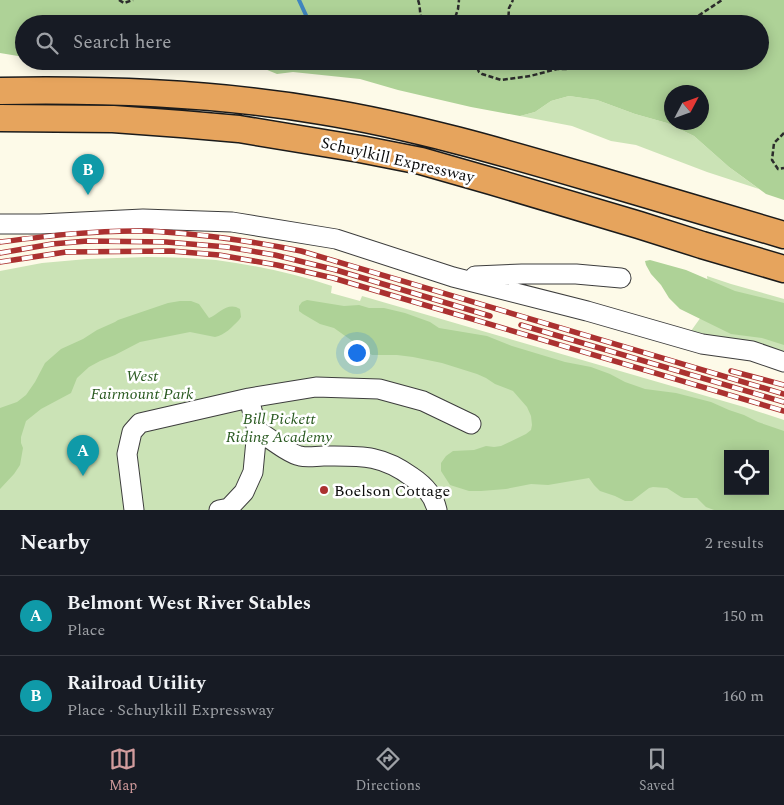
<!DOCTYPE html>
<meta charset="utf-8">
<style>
body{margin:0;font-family:Spectral,serif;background:#20242c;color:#f1f3f6}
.controls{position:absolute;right:15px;bottom:15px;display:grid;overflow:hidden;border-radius:0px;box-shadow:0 2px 12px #0003}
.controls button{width:45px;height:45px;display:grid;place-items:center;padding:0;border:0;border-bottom:1px solid #363941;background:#171b24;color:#f1f3f6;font:25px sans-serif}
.compass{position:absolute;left:664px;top:85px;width:45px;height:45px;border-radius:50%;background:#171b24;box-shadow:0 2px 12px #0003;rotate:49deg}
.you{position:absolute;left:356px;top:352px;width:18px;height:18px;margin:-12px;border:4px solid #fff;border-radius:50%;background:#1a73e8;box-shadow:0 0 0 8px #1a73e833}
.badge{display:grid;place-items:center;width:32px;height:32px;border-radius:50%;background:#d29c9d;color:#fff;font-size:16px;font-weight:700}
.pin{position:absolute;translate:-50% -41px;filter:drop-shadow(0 1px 2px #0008)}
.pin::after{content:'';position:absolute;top:26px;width:18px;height:15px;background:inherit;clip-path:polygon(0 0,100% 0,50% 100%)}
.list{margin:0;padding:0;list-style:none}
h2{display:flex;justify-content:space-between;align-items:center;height:65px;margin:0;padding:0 20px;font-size:21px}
h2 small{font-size:16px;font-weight:400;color:#9ea1a6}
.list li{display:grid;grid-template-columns:32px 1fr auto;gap:15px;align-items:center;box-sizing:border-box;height:80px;padding:0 20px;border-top:1px solid #363941}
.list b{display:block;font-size:19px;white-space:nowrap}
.list p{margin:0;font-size:16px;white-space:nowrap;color:#9ea1a6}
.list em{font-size:16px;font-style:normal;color:#9ea1a6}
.icon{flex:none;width:28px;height:28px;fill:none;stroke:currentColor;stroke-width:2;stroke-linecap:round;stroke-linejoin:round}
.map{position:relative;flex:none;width:784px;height:510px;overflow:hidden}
.search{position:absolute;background:#171b24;box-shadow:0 2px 12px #0003;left:15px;right:15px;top:15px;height:55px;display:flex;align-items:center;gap:12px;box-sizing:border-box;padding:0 18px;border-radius:28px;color:#9ea1a6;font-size:19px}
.sheet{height:225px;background:#171b24}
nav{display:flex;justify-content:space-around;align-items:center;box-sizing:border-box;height:70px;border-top:1px solid #363941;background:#171b24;font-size:14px;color:#9ea1a6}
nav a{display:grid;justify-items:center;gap:2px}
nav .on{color:#d29c9d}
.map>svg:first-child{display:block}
.green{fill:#cbe3b6;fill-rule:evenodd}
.forest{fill:#aed297;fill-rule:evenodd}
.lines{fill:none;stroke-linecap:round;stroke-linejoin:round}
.stream{stroke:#4085bf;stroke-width:4}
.minor-casing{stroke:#3d3d3d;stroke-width:21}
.highway-casing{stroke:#1b1b1b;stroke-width:29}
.path{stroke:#2c2c2c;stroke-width:2.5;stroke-dasharray:5 2.5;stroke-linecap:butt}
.minor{stroke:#fff;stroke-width:19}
.highway{stroke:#e6a45d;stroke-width:26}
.rail-casing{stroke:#ab3130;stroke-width:5.5}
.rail{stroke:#fff;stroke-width:4;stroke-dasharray:11;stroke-linecap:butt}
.poi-dot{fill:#ab3130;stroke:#fff;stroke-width:2}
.labels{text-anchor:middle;stroke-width:5;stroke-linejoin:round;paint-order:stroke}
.street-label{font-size:16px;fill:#0a0a0a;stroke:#fff}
.park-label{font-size:16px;font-style:italic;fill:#2a5a21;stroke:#fff}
.poi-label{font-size:16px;fill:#0a0a0a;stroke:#fff;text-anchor:start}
</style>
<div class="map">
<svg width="784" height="510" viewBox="0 0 784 510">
<rect width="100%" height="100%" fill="#fdfae8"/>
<path class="green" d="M569,96L597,100L635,114L667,123L694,136L729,167L759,189L707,172L636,145L611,141L572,126L520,116L535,112L551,101Z
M147,257C170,257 193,258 216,260C255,265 295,274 332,286L331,293L360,301L362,296L744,407L784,420V510H0V271L42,263L87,259ZM728,454H765V491H728Z
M707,276L731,284L784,299V356L718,337L691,331L701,317L708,284Z"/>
<path class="forest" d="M0,0H784V200L766,194L729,167L694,136L667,123L635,114L597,100L569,96L551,101L535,112L520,116L471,107L398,90L360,79L293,72L277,74L260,67L250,61H760V24H24V57L0,53ZM702,92V122H672V92Z
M158,61H243L220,65L198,66Z
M650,260L686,270L735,291L784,303V345L762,338L731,334L680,309L669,298L661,285L651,274L646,265L645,261Z
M307,300L344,306L359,305L369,308H384L405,313L430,322L439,328L487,336L512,346L565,362L591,367L610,374L625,382L645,389L676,393L711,402L729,410L744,415L758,422L784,431V510H714L706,507L697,498H684L681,497L667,488L653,487L649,488L632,501H625L615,496L600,491L594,485L589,478L548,485L531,484L506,489L481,491H469L450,485L441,471V463L446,456L453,451L474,450L486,446L494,447L501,446L526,434L531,430L532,425L531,416L527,407L513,391L495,384L486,378L477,374L442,363L413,357L397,355H372L334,328L320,324L303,314L299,311V306L302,302ZM728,454H765V491H728Z
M180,301H191L199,304L209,318C219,314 228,301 240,309L241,317L239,320C232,327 225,335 215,337L190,332L140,342L115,355L100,361L89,367L77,378L71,393L41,409L26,421L21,437V443L23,448L20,465L14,474L0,489V408L17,402L26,395L35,382L45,363L61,349L83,339L97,330L115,322L118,320L168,303Z"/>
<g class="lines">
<path class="stream" d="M299,0L310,24"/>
<g class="minor-casing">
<path id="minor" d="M0,224H40L143,219L232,222L336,239L453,277L587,311L702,344L752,351L784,362
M475,276L522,274H576L621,278
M249,398L316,387L379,389L423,401L471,424
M257,430C268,437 289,454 300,456C308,458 316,456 324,456C360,456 381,454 412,477C424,485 434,496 437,510
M134,510L127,454L132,432L140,423L249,398L257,430L253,472L244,492L229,508L219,510"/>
</g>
<g class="highway-casing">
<path id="highway" d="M0,91C108,89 215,93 321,111C413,126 502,152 591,178C655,197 720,216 784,235
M0,118L113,119L181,124L239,129L360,149L421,161L491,181L639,225L702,245L784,269"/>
</g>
<path class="path" d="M119,0L124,3L133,0
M418,0C421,8 419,16 423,24
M453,24L458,9L459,0
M508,24L509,8L513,0
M686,24L722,0
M474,61L479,72L482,74L501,80L530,76L557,69H567L590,61
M784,133L774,143L772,160L778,169L784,168"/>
<use href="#minor" class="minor"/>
<use href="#highway" class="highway"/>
<g class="rail-casing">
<path id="rail" d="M0,242C48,236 96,230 145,231C198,233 250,241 301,251L784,394
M0,253L52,244L87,241L166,242L227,247L275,255L336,270L490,316
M0,262L66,252L171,251L219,255L277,265L333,278L784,411
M521,325L784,402
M731,371L784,385"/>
</g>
<use href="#rail" class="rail"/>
</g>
<circle class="poi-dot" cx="324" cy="490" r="5"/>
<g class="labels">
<g class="street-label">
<text transform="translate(398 159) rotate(13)" y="6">Schuylkill Expressway</text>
</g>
<g class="park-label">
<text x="142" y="381">West<tspan x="142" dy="18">Fairmount Park</tspan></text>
<text x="279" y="424">Bill Pickett<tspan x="279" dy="18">Riding Academy</tspan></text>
</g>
<g class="poi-label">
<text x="334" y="496">Boelson Cottage</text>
</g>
</g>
</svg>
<div class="controls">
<button><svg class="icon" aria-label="locate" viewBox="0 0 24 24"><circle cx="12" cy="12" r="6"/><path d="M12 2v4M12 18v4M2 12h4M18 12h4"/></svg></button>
</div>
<svg class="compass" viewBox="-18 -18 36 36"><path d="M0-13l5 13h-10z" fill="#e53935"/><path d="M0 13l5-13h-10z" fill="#9ea1a6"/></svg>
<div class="you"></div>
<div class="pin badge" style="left:83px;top:476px;background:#0f9aa8">A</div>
<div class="pin badge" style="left:88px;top:195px;background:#0f9aa8">B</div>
<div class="search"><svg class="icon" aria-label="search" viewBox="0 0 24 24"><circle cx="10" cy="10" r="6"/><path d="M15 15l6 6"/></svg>Search here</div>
</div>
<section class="sheet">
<h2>Nearby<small>2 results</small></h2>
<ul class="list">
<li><span class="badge" style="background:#0f9aa8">A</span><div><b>Belmont West River Stables</b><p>Place</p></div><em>150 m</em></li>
<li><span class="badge" style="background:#0f9aa8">B</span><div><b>Railroad Utility</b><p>Place · Schuylkill Expressway</p></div><em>160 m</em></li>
</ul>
</section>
<nav>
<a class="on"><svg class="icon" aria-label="map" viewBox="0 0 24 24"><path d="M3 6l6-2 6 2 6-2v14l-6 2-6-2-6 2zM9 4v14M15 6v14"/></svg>Map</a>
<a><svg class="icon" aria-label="directions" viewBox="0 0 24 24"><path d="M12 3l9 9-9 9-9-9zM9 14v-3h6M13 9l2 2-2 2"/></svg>Directions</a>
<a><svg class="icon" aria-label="saved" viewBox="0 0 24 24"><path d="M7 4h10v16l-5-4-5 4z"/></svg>Saved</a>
</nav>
